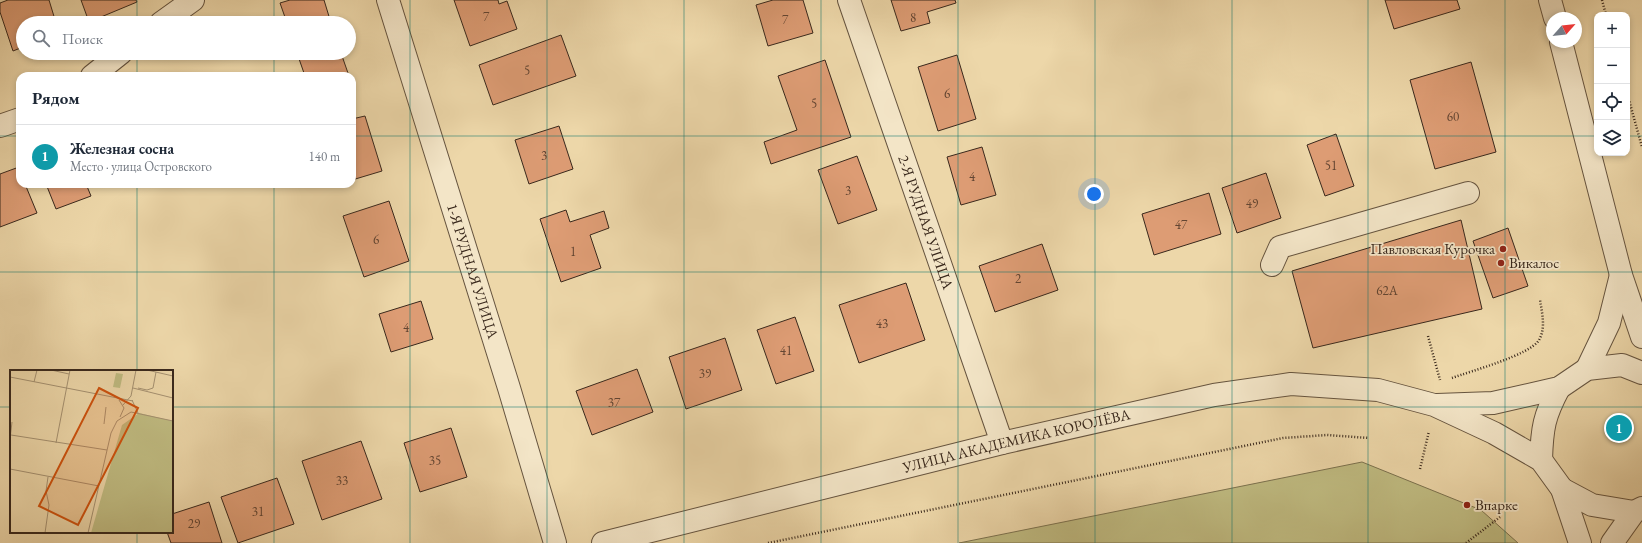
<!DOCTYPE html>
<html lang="ru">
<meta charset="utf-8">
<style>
body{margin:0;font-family:"EB Garamond",serif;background:#f6f6f7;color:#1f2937}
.controls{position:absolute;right:12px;top:12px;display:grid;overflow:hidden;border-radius:8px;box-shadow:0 2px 6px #0003}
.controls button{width:36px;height:36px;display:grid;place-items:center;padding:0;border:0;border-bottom:1px solid #e0e1e3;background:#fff;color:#1f2937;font:20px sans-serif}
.compass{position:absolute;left:1546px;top:12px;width:36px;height:36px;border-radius:50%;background:#fff;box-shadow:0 2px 6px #0003;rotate:63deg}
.you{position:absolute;left:1094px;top:194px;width:14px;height:14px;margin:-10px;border:3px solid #fff;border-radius:50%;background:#1a73e8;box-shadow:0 0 0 6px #1a73e833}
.badge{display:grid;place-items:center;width:26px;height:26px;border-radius:50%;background:#1a73e8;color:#fff;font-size:13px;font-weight:700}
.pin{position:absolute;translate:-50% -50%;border:2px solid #fff;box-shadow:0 1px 4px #0006}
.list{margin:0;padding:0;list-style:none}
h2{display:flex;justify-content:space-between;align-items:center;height:52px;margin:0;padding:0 16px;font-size:17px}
h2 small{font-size:13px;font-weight:400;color:#747a83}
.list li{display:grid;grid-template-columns:26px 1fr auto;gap:12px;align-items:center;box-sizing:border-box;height:64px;padding:0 16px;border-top:1px solid #e0e1e3}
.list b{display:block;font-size:15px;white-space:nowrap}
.list p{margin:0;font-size:13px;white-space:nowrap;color:#747a83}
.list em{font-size:13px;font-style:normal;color:#747a83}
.icon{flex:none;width:22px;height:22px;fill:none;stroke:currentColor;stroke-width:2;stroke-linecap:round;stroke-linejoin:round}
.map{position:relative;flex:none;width:1642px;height:543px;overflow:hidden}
.search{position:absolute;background:#fff;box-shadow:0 2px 6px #0003;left:16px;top:16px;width:340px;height:44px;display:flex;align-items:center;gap:10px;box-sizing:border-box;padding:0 14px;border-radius:22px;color:#747a83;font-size:15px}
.panel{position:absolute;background:#fff;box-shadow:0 2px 6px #0003;left:16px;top:72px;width:340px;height:116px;border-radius:12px}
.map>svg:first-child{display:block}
.green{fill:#c0bc82;stroke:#7c724f}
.building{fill:#dd9c74;stroke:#39281c}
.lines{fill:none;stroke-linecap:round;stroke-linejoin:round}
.minor-casing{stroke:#66543f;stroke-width:24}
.path{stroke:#39281c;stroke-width:2.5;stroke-dasharray:1 2;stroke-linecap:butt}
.minor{stroke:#f3e5c7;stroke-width:22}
.grid{fill:none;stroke:#0f766e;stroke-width:1;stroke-opacity:0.55}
.poi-dot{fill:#8f2418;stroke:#f3e5c7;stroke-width:1.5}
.labels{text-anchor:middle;stroke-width:3.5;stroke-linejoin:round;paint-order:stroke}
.number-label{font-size:13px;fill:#624532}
.street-label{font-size:15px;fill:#39281c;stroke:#f3e5c7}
.poi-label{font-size:15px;fill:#39281c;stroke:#f3e5c7;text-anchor:start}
.inset-road{fill:none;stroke:#a59171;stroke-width:1}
.view{fill:#ce520e;fill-opacity:0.15;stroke:#ce520e;stroke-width:2}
.inset-edge{fill:none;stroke:#39281c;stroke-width:2}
</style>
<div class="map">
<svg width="1642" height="543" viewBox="0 0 1642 543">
<rect width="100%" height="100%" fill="#edd7a9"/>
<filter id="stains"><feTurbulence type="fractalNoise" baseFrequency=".005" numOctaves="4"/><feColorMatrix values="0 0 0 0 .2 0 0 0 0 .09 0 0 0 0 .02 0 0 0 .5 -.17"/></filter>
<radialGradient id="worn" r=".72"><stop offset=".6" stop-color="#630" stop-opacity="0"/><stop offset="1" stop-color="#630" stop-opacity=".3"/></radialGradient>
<path class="green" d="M1362,462L1481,510L1518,543H959Z"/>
<path class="building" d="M8,0H49L56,23H23V47L13,51L0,12V3Z
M81,0H136L137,2L89,22Z
M290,0H324L331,23H287L280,3Z
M454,0H498L499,4L507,1L517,29L470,46Z
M773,0H803L813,33L768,46L756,5Z
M891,0H955L956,3L927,12L930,23L901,31Z
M1385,0H1457L1460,9L1394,29Z
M561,35L576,76L493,105L479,65Z
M297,53H341L349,76H305Z
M957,55L976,119L938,131L918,67Z
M825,60L851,137L771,164L764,142L797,130L778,76Z
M1471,62L1496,152L1435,169L1410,80Z
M365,116L382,171L352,180V119Z
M559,126L573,169L529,184L515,140Z
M1336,134L1354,186L1325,196L1307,145Z
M982,147L996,195L961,205L947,157Z
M857,156L877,210L838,224L818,170Z
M19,167L20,184H25L37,213L0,227V174Z
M1266,173L1281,218L1237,233L1222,188Z
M46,184H86L91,196L56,209Z
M1209,193L1221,234L1154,255L1142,214Z
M389,201L409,261L364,277L343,216Z
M566,210L570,222L604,211L609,228L590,235L601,268L561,282L540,219Z
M1461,220L1482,309L1313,348L1292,271Z
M1508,228L1528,286L1493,298L1473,241Z
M1042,244L1058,290L995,312L979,266Z
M906,283L925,340L859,363L839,305Z
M421,301L433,339L391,352L379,314Z
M795,317L814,371L776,384L757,330Z
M725,338L742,390L686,409L669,357Z
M637,369L653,412L592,435L576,391Z
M451,428L467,477L420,492L404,443Z
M361,441L382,499L322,520L302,461Z
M277,478L294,524L238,543L221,497Z
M209,502L222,543H171L167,532H172V514Z"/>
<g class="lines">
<g class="minor-casing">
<g id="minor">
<path id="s1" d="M388,0L509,388L555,543"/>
<path id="s2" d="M849,0L1002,443"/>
<path d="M1550,0L1555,18"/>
<path d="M161,23L193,0"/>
<path d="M1561,42L1621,275L1642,337"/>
<path d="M92,76L121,53"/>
<path d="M0,126L20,119"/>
<path d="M1272,265L1280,247L1468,193"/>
<path d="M1587,369L1609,323L1621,275"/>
<path d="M1437,405L1493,403L1559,388L1587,369L1622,365L1642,373"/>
<path d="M1541,460C1542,428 1544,416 1559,388"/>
<path d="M1562,489L1592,505L1634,512"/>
<path id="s3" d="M603,543L1002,443L1214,395L1291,384L1378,390L1434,405L1494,433L1541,460L1562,489L1580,543"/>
<path d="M1612,543L1634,512L1642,508"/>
</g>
</g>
<path class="path" d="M1602,0L1606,15
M1627,93L1642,147
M1428,336L1440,380
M1452,378C1471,371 1530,355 1539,340C1546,328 1542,313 1540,300
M1420,469L1429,431
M768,543L1283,438L1327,435L1369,438
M1466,543L1500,517"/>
<use href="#minor" class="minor"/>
</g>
<path class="grid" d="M137,0V23M274,0V23M410,0V543M547,0V543M684,0V543M821,0V543M958,0V543M1095,0V543M1232,0V543M1368,0V543M1505,0V543M137,53V76M274,53V76M0,136H20M352,136H1597M1627,136H1642M137,184V371M274,184V543M0,272H1642M0,407H11M172,407H1642M137,532V543"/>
<g class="poi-dot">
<circle cx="1503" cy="249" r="4"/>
<circle cx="1501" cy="263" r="4"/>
<circle cx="1467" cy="505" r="4"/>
</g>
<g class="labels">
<g class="number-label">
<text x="486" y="21">7</text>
<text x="913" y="22">8</text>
<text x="785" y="24">7</text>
<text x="527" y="75">5</text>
<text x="947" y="98">6</text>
<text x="814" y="108">5</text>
<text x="1453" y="121">60</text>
<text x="544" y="160">3</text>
<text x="1331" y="170">51</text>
<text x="972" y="181">4</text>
<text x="848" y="195">3</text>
<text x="1252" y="208">49</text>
<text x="1181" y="229">47</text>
<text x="376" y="244">6</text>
<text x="573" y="256">1</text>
<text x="1018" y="283">2</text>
<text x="1387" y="295">62А</text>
<text x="882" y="328">43</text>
<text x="406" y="332">4</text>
<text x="786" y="355">41</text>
<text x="705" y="378">39</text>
<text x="614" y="407">37</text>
<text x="435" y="465">35</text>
<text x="342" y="485">33</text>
<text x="258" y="516">31</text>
<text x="194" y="528">29</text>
</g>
<g class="street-label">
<text dy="5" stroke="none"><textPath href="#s2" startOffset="235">2-Я РУДНАЯ УЛИЦА</textPath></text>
<text dy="5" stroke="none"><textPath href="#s1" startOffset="284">1-Я РУДНАЯ УЛИЦА</textPath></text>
<text dy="5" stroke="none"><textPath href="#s3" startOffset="426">УЛИЦА АКАДЕМИКА КОРОЛЁВА</textPath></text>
</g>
<g class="poi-label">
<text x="1495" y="254" text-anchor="end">Павловская Курочка</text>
<text x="1509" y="268">Викалос</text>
<text x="1475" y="510">Впарке</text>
</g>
</g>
<g transform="translate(10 370)">
<rect width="163" height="163" fill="#edd7a9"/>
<path d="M106,3L113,4L110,18L103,17ZM129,43L163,51V163H81L112,55Z" fill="#c0bc82"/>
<path class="inset-road" d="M41,0L59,4M137,0L163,6M0,7L123,31M24,12L27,0M123,18L163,28M128,18L137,20L143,18L146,2M109,30L114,38L110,47M122,30L128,43M113,35L121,26L126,0M94,54L96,37M1,65L97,80M0,69L2,52M46,73L60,0M0,99L89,116M35,163L39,135L36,121L38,107M78,163L101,63L107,51L121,42L163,51"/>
<path class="view" d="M89,18L128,38L68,155L29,136Z"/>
<rect width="163" height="163" class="inset-edge"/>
</g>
<rect width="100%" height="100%" filter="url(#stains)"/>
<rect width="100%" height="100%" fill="url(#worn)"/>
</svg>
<div class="controls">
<button>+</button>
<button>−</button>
<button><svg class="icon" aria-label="locate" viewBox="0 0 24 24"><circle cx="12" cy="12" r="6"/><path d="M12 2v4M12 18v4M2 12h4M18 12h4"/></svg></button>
<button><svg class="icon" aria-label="layers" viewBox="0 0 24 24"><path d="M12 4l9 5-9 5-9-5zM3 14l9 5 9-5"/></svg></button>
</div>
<svg class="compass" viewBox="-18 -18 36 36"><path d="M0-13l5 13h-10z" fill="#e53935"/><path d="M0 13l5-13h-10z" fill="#747a83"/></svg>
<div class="you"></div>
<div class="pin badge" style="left:1619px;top:428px;background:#0f9aa8">1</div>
<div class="search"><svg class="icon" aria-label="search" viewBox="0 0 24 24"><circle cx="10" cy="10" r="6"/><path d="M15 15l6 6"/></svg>Поиск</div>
<section class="panel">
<h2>Рядом<small></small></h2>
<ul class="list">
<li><span class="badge" style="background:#0f9aa8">1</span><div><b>Железная сосна</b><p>Место · улица Островского</p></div><em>140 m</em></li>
</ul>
</section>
</div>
